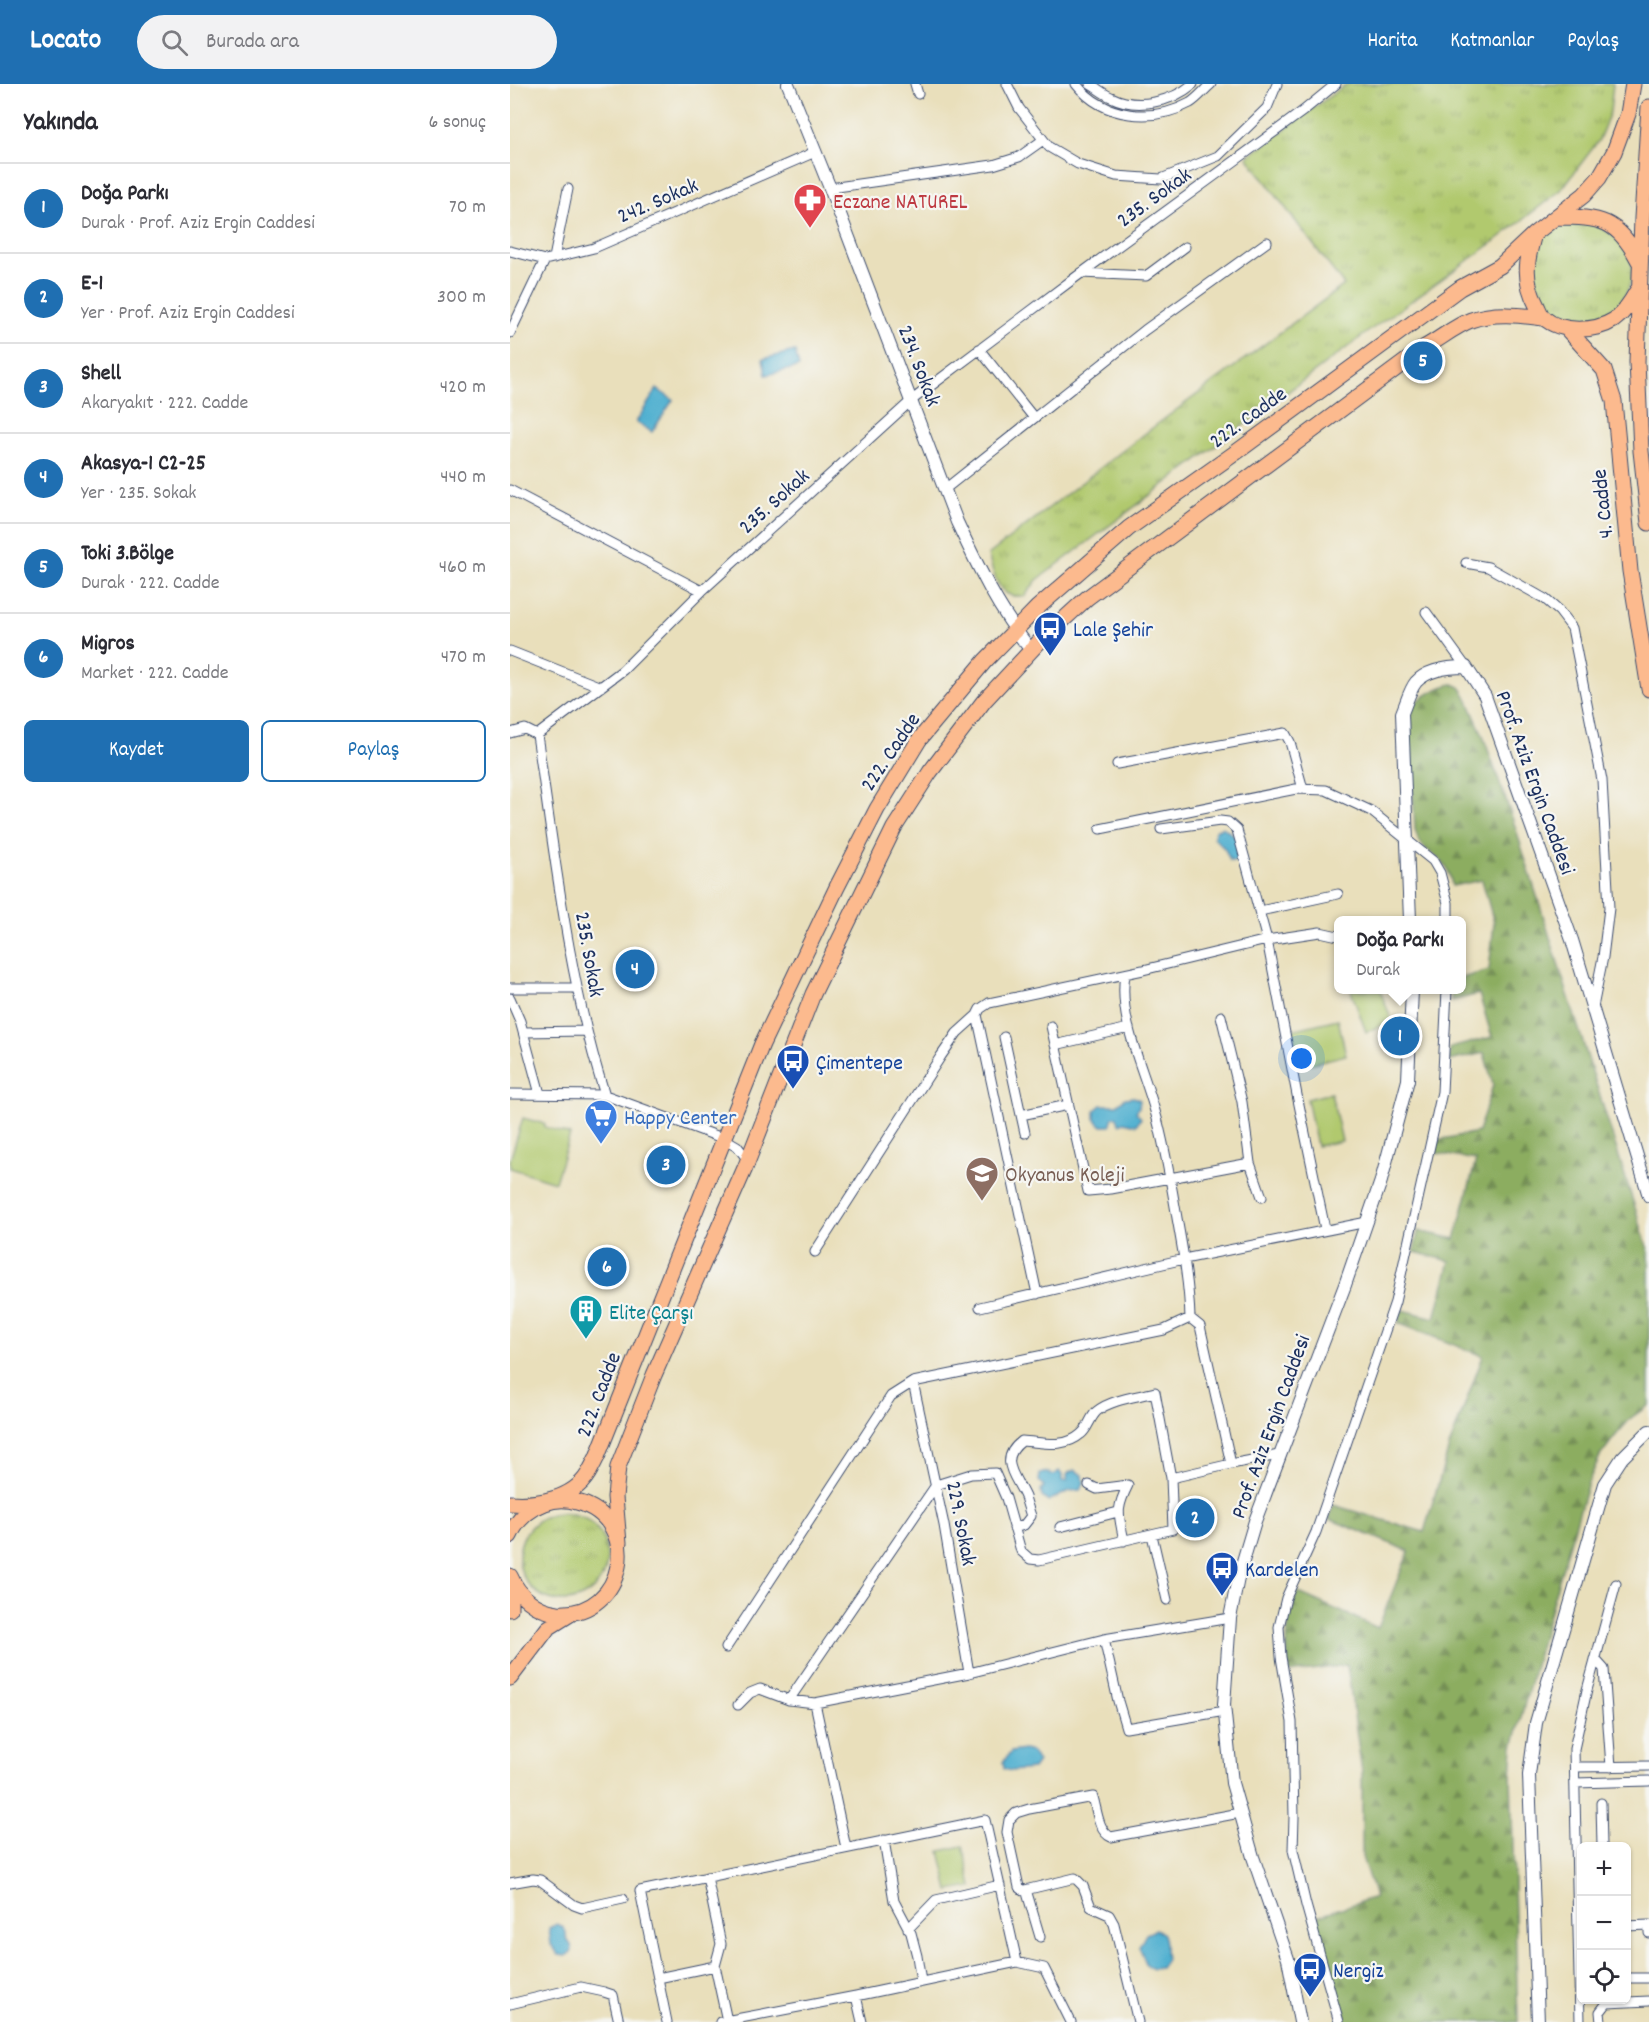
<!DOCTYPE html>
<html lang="tr">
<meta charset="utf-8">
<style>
body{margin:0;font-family:Dekko,sans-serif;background:#f2f2f3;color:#2b2b33}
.controls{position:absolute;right:18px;bottom:18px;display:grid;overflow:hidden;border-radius:9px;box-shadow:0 2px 4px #0004}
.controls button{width:54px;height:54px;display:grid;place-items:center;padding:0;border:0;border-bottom:2px solid #e1e1e2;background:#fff;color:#2b2b33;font:30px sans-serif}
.you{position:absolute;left:792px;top:975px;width:21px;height:21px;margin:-15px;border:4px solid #fff;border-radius:50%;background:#1a73e8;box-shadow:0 0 0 9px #1a73e833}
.badge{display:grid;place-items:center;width:39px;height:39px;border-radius:50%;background:#1f6fb2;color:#fff;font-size:20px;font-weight:700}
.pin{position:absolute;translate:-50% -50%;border:3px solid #fff;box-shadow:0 2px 6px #0006}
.popup{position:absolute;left:824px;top:832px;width:132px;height:78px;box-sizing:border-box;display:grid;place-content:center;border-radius:9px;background:#fff;filter:drop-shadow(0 2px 4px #0005);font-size:20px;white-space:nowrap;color:#7c7c81}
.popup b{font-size:22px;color:#2b2b33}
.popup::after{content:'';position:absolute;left:50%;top:100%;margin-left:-12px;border:12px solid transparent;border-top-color:#fff}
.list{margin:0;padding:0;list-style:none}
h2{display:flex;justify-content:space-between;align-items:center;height:78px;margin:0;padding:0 24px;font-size:26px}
h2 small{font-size:20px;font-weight:400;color:#7c7c81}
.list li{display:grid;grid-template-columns:39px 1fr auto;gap:18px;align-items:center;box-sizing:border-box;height:90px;padding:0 24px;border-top:2px solid #e1e1e2}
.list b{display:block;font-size:22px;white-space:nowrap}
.list p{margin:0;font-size:20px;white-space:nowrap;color:#7c7c81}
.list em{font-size:20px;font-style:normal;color:#7c7c81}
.actions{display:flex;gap:12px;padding:18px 24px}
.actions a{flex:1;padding:14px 0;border:2px solid #1f6fb2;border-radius:9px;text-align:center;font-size:21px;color:#1f6fb2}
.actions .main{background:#1f6fb2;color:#fff}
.icon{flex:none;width:33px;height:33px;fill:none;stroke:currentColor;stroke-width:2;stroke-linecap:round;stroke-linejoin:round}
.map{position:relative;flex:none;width:1139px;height:1938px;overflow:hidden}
header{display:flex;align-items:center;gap:36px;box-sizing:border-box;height:84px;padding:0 30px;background:#1f6fb2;color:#fff}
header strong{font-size:28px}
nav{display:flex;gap:33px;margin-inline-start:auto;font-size:21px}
.search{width:420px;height:54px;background:#f2f2f3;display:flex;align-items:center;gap:15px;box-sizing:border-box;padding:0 21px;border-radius:33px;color:#7c7c81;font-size:22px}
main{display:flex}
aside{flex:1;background:#fff}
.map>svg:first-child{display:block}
.grass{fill:url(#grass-tufts);stroke:#667c66;stroke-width:1.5}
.forest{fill:url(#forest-firs);stroke:#546e60;stroke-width:1.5}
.pitch{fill:#b1c96e;stroke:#667c66;stroke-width:1.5}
.water{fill:#51b0d0;stroke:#367097;stroke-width:1.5}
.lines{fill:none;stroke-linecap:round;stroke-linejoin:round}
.minor-casing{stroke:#3a496c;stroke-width:11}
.tertiary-casing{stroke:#3a496c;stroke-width:14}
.primary-casing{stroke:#3a496c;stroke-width:17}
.minor{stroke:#fff;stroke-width:9}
.tertiary{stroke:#fff;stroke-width:12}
.primary{stroke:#fcba8e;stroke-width:15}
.labels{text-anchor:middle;stroke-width:4.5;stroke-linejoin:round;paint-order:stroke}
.street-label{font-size:22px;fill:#1b2f5e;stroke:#f6f6f2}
.health-label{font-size:22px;fill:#be3a42;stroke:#f6f6f2;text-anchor:start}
.transit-label{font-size:22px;fill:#164399;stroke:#f6f6f2;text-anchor:start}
.shop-label{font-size:22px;fill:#366cbe;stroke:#f6f6f2;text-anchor:start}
.education-label{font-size:22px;fill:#785e54;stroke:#f6f6f2;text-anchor:start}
.culture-label{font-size:22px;fill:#0d838f;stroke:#f6f6f2;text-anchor:start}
</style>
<header>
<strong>Locato</strong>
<div class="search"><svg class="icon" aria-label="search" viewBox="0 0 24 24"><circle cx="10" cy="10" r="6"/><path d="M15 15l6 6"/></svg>Burada ara</div>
<nav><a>Harita</a><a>Katmanlar</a><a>Paylaş</a></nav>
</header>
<main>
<aside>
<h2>Yakında<small>6 sonuç</small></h2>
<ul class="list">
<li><span class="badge">1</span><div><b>Doğa Parkı</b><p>Durak · Prof. Aziz Ergin Caddesi</p></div><em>70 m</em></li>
<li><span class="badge">2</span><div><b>E-1</b><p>Yer · Prof. Aziz Ergin Caddesi</p></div><em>300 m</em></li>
<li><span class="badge">3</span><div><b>Shell</b><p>Akaryakıt · 222. Cadde</p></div><em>420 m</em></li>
<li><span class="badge">4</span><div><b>Akasya-1 C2-25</b><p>Yer · 235. Sokak</p></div><em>440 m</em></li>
<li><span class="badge">5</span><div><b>Toki 3.Bölge</b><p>Durak · 222. Cadde</p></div><em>460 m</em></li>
<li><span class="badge">6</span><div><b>Migros</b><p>Market · 222. Cadde</p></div><em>470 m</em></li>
</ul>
<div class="actions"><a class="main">Kaydet</a><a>Paylaş</a></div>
</aside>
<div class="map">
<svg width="1139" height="1938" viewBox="0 0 1139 1938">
<defs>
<pattern id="grass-tufts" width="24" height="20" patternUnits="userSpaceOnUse" patternTransform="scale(1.5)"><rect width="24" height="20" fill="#b1c96e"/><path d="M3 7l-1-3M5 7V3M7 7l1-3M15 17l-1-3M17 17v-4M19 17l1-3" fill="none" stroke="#8fa45e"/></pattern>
<pattern id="forest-firs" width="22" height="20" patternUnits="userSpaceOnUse" patternTransform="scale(1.5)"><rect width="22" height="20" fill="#8cad61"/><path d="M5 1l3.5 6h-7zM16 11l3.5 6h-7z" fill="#728d53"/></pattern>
</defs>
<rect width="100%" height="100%" fill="#f6f6f2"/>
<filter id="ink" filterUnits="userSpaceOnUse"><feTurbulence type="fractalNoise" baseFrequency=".0167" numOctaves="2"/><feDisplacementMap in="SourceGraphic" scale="12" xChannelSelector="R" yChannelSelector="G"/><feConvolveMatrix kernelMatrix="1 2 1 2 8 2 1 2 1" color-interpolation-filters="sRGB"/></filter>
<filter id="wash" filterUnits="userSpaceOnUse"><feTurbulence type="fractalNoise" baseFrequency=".008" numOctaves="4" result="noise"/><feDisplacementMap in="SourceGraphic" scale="24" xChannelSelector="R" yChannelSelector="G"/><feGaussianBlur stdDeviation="1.35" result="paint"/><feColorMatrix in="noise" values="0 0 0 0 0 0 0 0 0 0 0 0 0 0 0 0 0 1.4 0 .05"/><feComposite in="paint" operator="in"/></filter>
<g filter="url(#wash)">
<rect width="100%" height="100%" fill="#e9dfbb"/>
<path class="grass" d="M839,0H1103L1100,28L1089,56L1051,106L984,158L859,247L527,496L515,512C510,512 504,513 500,511C486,506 482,483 478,471L646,341L834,201L737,73L834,2Z
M1076,133C1086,141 1109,153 1117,162C1122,168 1122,181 1122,189C1118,231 1074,249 1040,227C1034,223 1026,216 1025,210C1021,196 1023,178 1022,164L1044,139Z
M9 1473a44 44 0 1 1 88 0a44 44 0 1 1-88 0Z"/>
<path class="forest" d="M943,600L950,603L955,610L972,649L1003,736L1139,1168V1321L1121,1334L1107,1350L1090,1372L1078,1399L1040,1526L1003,1663L1001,1693L1008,1938H835L804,1833L865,1813L852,1773V1688L837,1581L779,1589C775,1558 777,1538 787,1508L868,1544L899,1467L819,1435L823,1421L914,1448L939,1363L973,1272L888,1239L892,1226L925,1234L940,1177L904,1168L908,1147L945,1155L966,1076L926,1069L928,1056L968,1048L983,1001L974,969L939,977L940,964L982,953L969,910L941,917L942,906H952V894L979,886L984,839L972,796L942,802C941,796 940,789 936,783C925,766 911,770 905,745L899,636C899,634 900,628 900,626C905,615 932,601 943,600Z"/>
<path class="pitch" d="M844,906H870L882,937L856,948L841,907Z
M828,935L836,971L791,982L782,946Z
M821,1009L832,1057L807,1062L797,1015Z
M13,1034L35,1040V1043L60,1051L45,1098L0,1084V1076Z
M453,1762L462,1803L439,1807L430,1767Z"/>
<path class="water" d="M285,267L289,283L256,291L253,275Z
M147,305L163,316L142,348L126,338Z
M713,743L728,755L729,771L727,777H720L715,765L704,754L705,746Z
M624,1013L630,1016L629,1023L626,1028L631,1034L626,1041L614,1038L609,1040L607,1033H603L600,1042H592L585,1035V1026L591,1021H607L615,1014Z
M564,1386L573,1391L574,1399L570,1406L560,1407L538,1417L532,1413L531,1406L534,1402L529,1397L530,1390L536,1388L544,1391L549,1387L552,1391V1397H557V1390Z
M514,1666L522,1668L528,1678L523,1685L501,1687L494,1685L493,1678L501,1668Z
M47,1840C54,1843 57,1846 56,1854L61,1861L62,1867L56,1872L49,1871L41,1860L39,1844Z
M645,1846L652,1849C657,1856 654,1866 656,1875L650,1884L643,1885L636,1880L629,1863L636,1850Z"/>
</g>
<g filter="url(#ink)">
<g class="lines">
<g class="minor-casing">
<path id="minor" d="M405,0L408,10
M497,0L509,24L539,63L568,80L606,92L651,95L708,72L757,24L767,0
M566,0C594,35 643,39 680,19C688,14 694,6 701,0
M580,0C587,4 594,10 601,13C627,26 662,18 683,0
M320,104L483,81L509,73L533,56
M0,167L35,176L84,164L305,68
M44,174L58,105
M571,189L636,192L675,163
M0,249L35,176
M469,265L524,334
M435,405L635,246L757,158
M0,406L192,507
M956,479L978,483L1035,515L1049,527L1062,544L1092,696L1099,824L1093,873L1083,923
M916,528L956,583
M0,567L91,603
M0,649L15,645L27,651
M607,680L775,649L780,658L793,705
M590,745L786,705L816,706L861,727L923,777L930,789L938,819V836
M651,745L710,737L718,738L727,746L757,856L787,1011L815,1145
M750,827L828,810
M615,890C608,936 633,983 645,1027C655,1062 661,1099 667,1134C673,1168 679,1200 680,1234L690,1242L721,1380
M0,904H66
M0,914L10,937L30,1010
M711,932L732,1018L740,1079L752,1113
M541,942L578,1107L601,1105L740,1079
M13,948L76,947
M494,953L511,1031L558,1021
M545,961L619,944
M0,1010L95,1011L215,1055L227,1062L238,1076
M95,1011C58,895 45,772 27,651L113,586L192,507L402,316L566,193L793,27L826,0
M511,1031L515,1049
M305,1168L431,972L447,949L467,931
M527,1210L467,931L470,925L479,919L633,886L757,856L810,848L828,852
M470,1223L674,1175L857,1138
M403,1298L434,1441L459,1589
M579,1401L587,1405L618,1401C605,1427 609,1430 614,1457
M550,1443L608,1428
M504,1444L514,1441L521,1432C519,1426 517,1420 515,1413C506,1392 487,1376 512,1357C532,1358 554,1365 571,1350C578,1345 580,1333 587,1327C602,1315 627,1313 645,1308L661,1394L721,1380L769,1371
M642,1451L657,1516
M594,1555L608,1617L616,1644L715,1627
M216,1564L381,1312L403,1298L654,1246L680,1234
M1085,1575L1094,1585L1101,1683
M279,1616L426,1401L461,1390L485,1389L496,1414L511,1467L520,1475L529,1476L663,1445L661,1394
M305,1619L336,1764
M228,1621L240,1609L250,1605L279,1616L305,1619L459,1589L594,1555L720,1534
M1065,1683L1139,1682
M1065,1699L1139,1697
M1091,1719L1092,1762
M374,1756L384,1817L401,1849L407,1872L411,1898
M197,1793L211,1860L205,1882L217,1937
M0,1799L23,1795L30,1796L64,1821L72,1824L113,1815
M515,1806L565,1794L573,1802L581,1823L599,1831L604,1840L628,1938
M1116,1842L1139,1841V1849
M398,1845L426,1816L490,1801
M530,1853L517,1809L509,1803L497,1748L499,1736L506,1729L519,1725L583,1713C587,1726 588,1747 601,1753L730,1729
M148,1894L205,1882
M1116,1894H1139
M346,1912L352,1938
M0,1920L71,1903L94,1908L103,1911L109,1938
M157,1938L130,1807L475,1736L507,1878
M210,1938L346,1912L507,1878L534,1884L561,1938
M829,1938L796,1821L783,1766L784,1733L782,1638L771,1573L769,1543L776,1514L806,1448L885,1218L932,1008L937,906
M1070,1938L1064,1665L1077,1606L1106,1500
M1091,1938L1090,1928L1097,1919L1139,1917"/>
</g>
<g class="tertiary-casing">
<path id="tertiary" d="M278,0L320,104L447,438C468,483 489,527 521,566
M900,836L892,629C896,620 900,605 906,598C918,585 940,583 956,583L975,612L1062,856L1139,1112
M790,1938L778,1875L743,1773L722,1699L714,1621L720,1534L728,1494L745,1437L835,1201L871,1097L898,996L902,906
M1028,1938L1019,1691L1026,1639L1095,1400L1112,1374L1139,1347"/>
</g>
<g class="primary-casing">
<path id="primary" d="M1139,23L1132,134L1127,278L1131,367L1139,439
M1046,133C1091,133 1107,135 1129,177
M1024,150C1016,178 1013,195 1027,222C1029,226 1031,232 1034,234C1051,249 1085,248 1104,236C1115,228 1121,218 1127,207
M1058,246L1094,286L1104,317L1120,487L1139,605
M0,1419C27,1421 63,1415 78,1390C81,1385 84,1379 87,1373L252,960L327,803L367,725L409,656L475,577L527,524L619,444L728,367L950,204L990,182L1024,150L1074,111L1089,94L1104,68L1118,30L1123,0
M0,1452C7,1435 19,1425 35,1419C45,1415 57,1415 67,1418C134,1436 116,1533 48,1529C26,1527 8,1511 0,1492
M109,1459L105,1413L108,1383L144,1291L235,1084L303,910L384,744L420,688L474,617L528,559L577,514L915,263C930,255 945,242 961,236C984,228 1009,231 1033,234
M0,1508V1525
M0,1594L38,1544L62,1529"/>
</g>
<use href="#minor" class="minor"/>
<use href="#tertiary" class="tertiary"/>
<use href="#primary" class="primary"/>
</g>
</g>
<defs>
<g id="pharmacy-pin" transform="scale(1.725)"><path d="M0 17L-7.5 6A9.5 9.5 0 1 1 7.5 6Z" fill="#e0444e" stroke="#f6f6f2"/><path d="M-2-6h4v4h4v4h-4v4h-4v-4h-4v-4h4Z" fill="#fff"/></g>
<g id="bus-pin" transform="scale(1.725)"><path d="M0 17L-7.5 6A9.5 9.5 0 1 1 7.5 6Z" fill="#1a4fb4" stroke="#f6f6f2"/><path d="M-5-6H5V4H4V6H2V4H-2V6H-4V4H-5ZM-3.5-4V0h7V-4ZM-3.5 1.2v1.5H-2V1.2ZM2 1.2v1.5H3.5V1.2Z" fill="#fff"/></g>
<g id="supermarket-pin" transform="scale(1.725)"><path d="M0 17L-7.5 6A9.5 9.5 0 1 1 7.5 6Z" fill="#3f7fe0" stroke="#f6f6f2"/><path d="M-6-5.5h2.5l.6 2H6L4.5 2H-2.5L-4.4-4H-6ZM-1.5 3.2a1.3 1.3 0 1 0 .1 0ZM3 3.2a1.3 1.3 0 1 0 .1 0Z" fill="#fff"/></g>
<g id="school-pin" transform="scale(1.725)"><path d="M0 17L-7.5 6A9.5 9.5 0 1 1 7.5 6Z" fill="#8d6e63" stroke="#f6f6f2"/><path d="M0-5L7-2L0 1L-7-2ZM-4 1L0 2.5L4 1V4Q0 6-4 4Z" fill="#fff"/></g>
<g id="building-pin" transform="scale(1.725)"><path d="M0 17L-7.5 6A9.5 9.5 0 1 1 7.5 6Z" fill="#0f9aa8" stroke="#f6f6f2"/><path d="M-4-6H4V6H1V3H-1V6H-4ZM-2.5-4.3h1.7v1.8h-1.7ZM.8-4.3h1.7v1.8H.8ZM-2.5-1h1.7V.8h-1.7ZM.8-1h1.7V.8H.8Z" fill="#fff"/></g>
</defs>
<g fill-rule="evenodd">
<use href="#pharmacy-pin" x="300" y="116"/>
<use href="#bus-pin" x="540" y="544"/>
<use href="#bus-pin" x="283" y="977"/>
<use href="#supermarket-pin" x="91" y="1032"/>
<use href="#school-pin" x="472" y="1089"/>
<use href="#building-pin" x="76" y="1227"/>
<use href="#bus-pin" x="712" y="1484"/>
<use href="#bus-pin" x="800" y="1885"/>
</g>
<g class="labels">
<g class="street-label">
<text transform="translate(643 112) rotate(-36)" y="8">235. Sokak</text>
<text transform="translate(147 115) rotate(-23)" y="8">242. Sokak</text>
<text transform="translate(411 281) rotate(69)" y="8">234. Sokak</text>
<text transform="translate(737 332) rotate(-36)" y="8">222. Cadde</text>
<text transform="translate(263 416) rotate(-42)" y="8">235. Sokak</text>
<text transform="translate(1091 420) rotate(-96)" y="8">4. Cadde</text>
<text transform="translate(379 667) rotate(-56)" y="8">222. Cadde</text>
<text transform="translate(1027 698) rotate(70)" y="8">Prof. Aziz Ergin Caddesi</text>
<text transform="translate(81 870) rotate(80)" y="8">235. Sokak</text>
<text transform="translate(87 1310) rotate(-69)" y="8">222. Cadde</text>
<text transform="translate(759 1342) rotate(-70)" y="8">Prof. Aziz Ergin Caddesi</text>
<text transform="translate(453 1439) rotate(79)" y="8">229. Sokak</text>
</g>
<g class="health-label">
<text x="323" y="124">Eczane NATUREL</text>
</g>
<g class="transit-label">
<text x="563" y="552">Lale Şehir</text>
<text x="306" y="985">Çimentepe</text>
<text x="735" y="1492">Kardelen</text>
<text x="823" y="1893">Nergiz</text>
</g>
<g class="shop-label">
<text x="114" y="1040">Happy Center</text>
</g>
<g class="education-label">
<text x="495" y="1097">Okyanus Koleji</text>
</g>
<g class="culture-label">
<text x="99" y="1235">Elite Çarşı</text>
</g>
</g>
</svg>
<div class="controls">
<button>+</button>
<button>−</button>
<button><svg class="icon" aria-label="locate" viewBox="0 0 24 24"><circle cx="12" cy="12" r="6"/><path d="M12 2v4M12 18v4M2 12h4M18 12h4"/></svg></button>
</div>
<div class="you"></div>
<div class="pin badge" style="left:890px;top:952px">1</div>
<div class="popup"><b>Doğa Parkı</b>Durak</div>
<div class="pin badge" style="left:685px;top:1434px">2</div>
<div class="pin badge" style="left:156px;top:1081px">3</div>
<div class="pin badge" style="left:125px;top:885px">4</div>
<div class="pin badge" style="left:913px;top:277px">5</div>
<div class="pin badge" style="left:97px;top:1183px">6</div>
</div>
</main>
